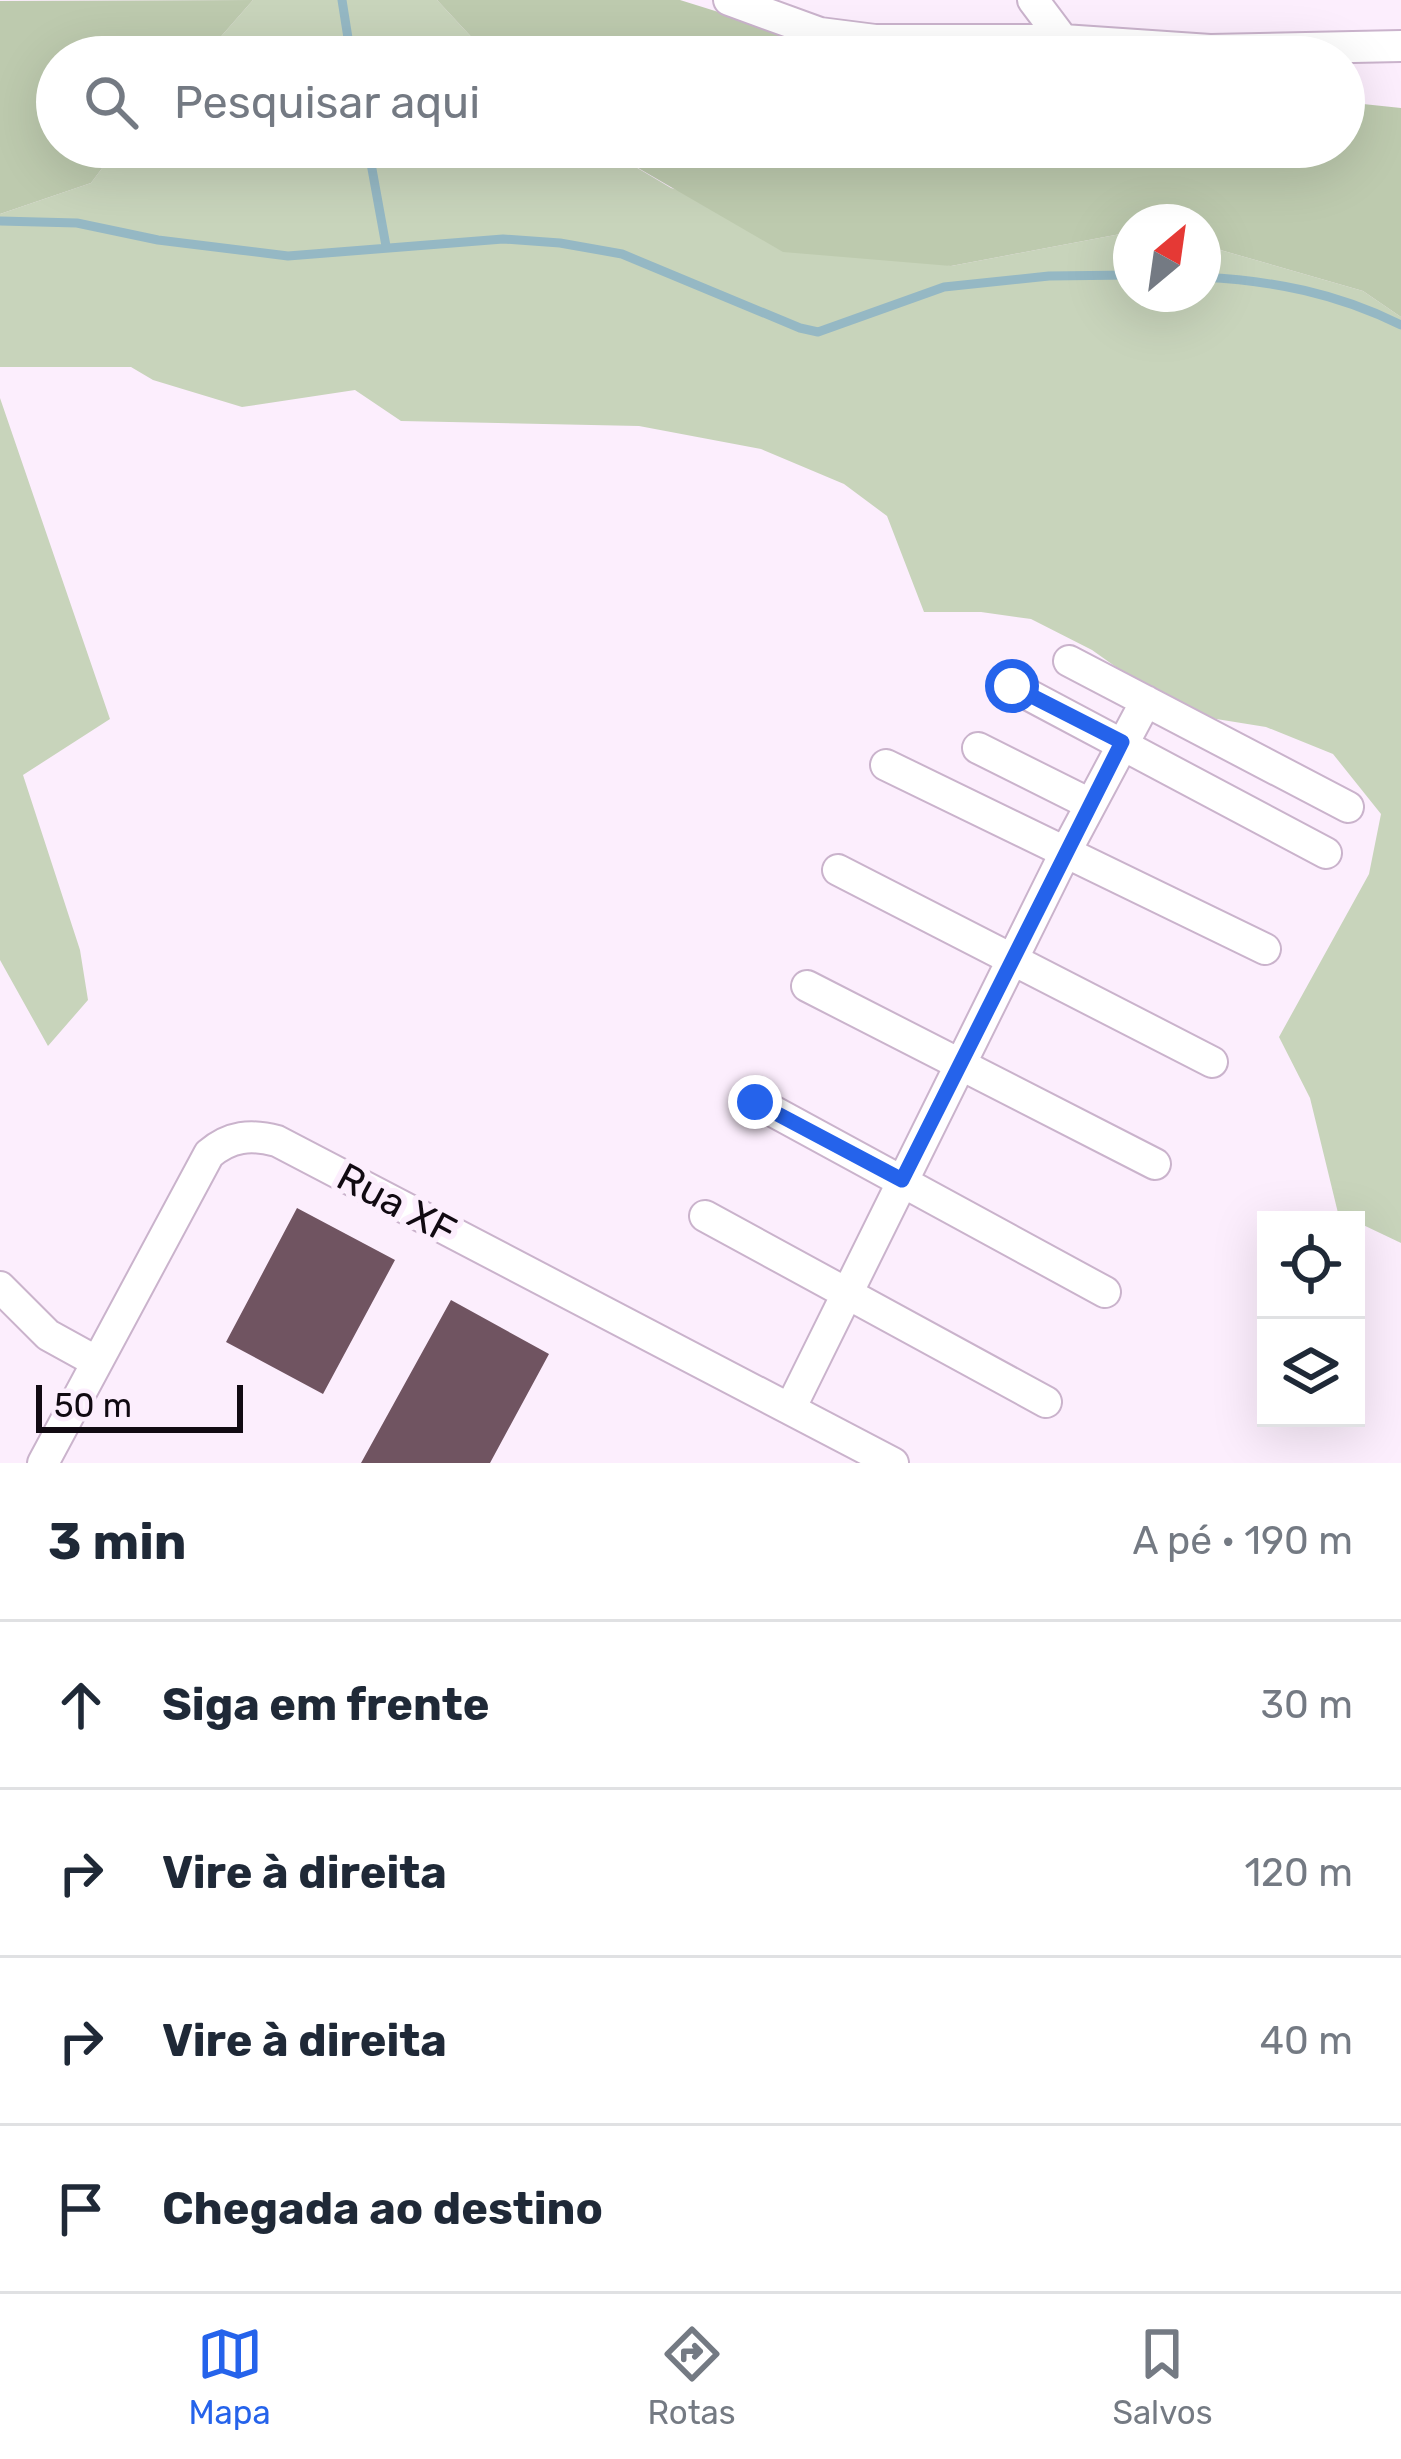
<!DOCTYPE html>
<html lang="pt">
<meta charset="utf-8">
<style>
body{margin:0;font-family:Rubik,sans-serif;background:#f6f6f7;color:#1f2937}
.controls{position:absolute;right:36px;bottom:36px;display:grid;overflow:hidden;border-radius:0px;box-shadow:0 12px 48px #0002}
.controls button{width:108px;height:108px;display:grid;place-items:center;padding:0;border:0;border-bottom:3px solid #e0e1e3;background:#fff;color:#1f2937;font:60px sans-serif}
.compass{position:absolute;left:1113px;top:204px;width:108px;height:108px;border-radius:50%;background:#fff;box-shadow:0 12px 48px #0002;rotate:29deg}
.scale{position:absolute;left:36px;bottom:30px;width:207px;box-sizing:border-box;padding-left:12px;border:6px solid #110a12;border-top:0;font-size:33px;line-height:42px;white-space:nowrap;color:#110a12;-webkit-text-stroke:9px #fceefd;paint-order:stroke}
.stop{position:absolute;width:36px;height:36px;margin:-27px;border:9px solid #2563eb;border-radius:50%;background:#fff}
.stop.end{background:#2563eb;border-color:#fff;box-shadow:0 3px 12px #0008}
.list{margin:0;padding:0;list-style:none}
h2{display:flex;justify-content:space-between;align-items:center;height:156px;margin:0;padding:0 48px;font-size:51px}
h2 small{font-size:39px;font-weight:400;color:#747a83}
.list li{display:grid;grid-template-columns:78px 1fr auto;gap:36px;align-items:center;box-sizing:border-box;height:168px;padding:0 48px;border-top:3px solid #e0e1e3}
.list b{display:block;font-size:45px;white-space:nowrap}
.list em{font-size:39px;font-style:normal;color:#747a83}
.icon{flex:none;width:66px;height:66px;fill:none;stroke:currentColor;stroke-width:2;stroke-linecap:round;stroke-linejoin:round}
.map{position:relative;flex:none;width:1401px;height:1463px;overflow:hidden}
.search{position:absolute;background:#fff;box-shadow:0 12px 48px #0002;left:36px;right:36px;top:36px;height:132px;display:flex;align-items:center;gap:30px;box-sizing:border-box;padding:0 42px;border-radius:66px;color:#747a83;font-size:45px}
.sheet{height:828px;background:#fff}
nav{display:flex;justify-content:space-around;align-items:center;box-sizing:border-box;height:168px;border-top:3px solid #e0e1e3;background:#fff;font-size:33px;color:#747a83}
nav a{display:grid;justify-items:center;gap:6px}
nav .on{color:#2563eb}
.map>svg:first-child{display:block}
.green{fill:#c8d4bb}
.forest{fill:#bdcaae}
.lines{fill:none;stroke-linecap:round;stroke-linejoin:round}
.stream{stroke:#95b8c4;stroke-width:9}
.building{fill:#705461}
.minor-casing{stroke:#cab3cc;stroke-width:34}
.minor{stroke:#fff;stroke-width:30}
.route{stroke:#2563eb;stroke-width:15}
.labels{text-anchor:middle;stroke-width:12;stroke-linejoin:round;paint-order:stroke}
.street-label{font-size:39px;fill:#110a12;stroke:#fceefd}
</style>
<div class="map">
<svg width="1401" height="1463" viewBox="0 0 1401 1463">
<rect width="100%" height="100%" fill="#fceefd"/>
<path class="green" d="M253,0H437L490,57H203Z
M118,147H602L671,188L951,266L1131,232V294H1203V245L1363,291L1401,317V1243L1338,1213L1310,1098L1279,1037L1369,874L1381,814L1333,754L1266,727L1204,717L1140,684L1092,650L1031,619L981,612H924L887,516L844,484L761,449L639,426L401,421L355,390L242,407L153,380L131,367H0V214L91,183Z
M0,398L110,719L23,775L80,950L88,1000L48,1046L0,960Z"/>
<path class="forest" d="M253,0L203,57H57V147H118L91,183L0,214V1Z
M437,0H680L815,42L987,57H490Z
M1344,102L1401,108V317L1363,291L1203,245V222H1131V232L951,266L783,252L602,147H1344Z"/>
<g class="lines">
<path class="stream" d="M342,0L351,57
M368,147L386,246
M0,221L77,223L158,240L288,256L503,239L560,243L622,254L800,328L818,332L944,287L1049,276L1131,275
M1203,277C1274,281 1337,293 1401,325"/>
</g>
<path class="building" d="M297,1208L395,1260L323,1394L226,1342Z
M451,1300L549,1354L490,1463H361Z"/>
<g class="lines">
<g class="minor-casing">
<path id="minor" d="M729,0L820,33L875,40H1063L1210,50L1401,46
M1033,0L1063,40
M1069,661L1348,807
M1012,686L1326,853
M978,748L1090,804
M886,765L1265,949
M838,870L1212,1062
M807,986L1155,1164
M756,1102L1105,1292
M705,1216L1046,1402
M0,1287L48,1335L97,1362
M790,1409L1066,851L1146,701
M43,1463L209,1154C230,1136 251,1134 277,1141L893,1463"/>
</g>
<use href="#minor" class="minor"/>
</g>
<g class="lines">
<path class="route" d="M755,1102L902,1180L1122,742L1012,686"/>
</g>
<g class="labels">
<g class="street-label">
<text transform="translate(397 1203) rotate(28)" y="14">Rua XF</text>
</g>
</g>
</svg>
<div class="controls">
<button><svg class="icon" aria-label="locate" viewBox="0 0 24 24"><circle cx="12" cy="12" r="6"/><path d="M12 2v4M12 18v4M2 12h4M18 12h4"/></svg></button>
<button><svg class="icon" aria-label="layers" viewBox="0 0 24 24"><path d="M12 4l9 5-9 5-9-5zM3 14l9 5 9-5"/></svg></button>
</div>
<svg class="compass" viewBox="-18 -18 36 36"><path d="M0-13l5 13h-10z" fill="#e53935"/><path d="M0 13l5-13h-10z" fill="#747a83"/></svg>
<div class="scale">50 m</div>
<div class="stop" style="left:1012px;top:686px"></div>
<div class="stop end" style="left:755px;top:1102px"></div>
<div class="search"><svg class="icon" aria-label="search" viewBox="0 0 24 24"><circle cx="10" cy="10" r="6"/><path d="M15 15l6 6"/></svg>Pesquisar aqui</div>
</div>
<section class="sheet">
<h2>3 min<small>A pé · 190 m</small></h2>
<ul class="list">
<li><svg class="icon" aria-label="ahead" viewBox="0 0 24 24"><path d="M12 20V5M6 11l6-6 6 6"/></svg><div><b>Siga em frente</b></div><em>30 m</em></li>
<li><svg class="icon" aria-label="right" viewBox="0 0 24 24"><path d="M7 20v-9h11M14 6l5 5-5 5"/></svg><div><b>Vire à direita</b></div><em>120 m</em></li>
<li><svg class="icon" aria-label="right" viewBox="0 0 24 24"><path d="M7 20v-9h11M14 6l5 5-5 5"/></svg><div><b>Vire à direita</b></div><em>40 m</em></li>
<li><svg class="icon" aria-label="arrive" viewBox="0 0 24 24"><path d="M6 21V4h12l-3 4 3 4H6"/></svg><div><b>Chegada ao destino</b></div></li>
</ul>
</section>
<nav>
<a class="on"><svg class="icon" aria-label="map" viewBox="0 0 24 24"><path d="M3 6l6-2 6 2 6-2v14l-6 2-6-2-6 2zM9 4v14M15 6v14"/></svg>Mapa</a>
<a><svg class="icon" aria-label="directions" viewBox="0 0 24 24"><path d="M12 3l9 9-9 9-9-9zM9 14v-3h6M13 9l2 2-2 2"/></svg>Rotas</a>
<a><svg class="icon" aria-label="saved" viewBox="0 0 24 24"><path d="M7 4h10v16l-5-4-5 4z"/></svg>Salvos</a>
</nav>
